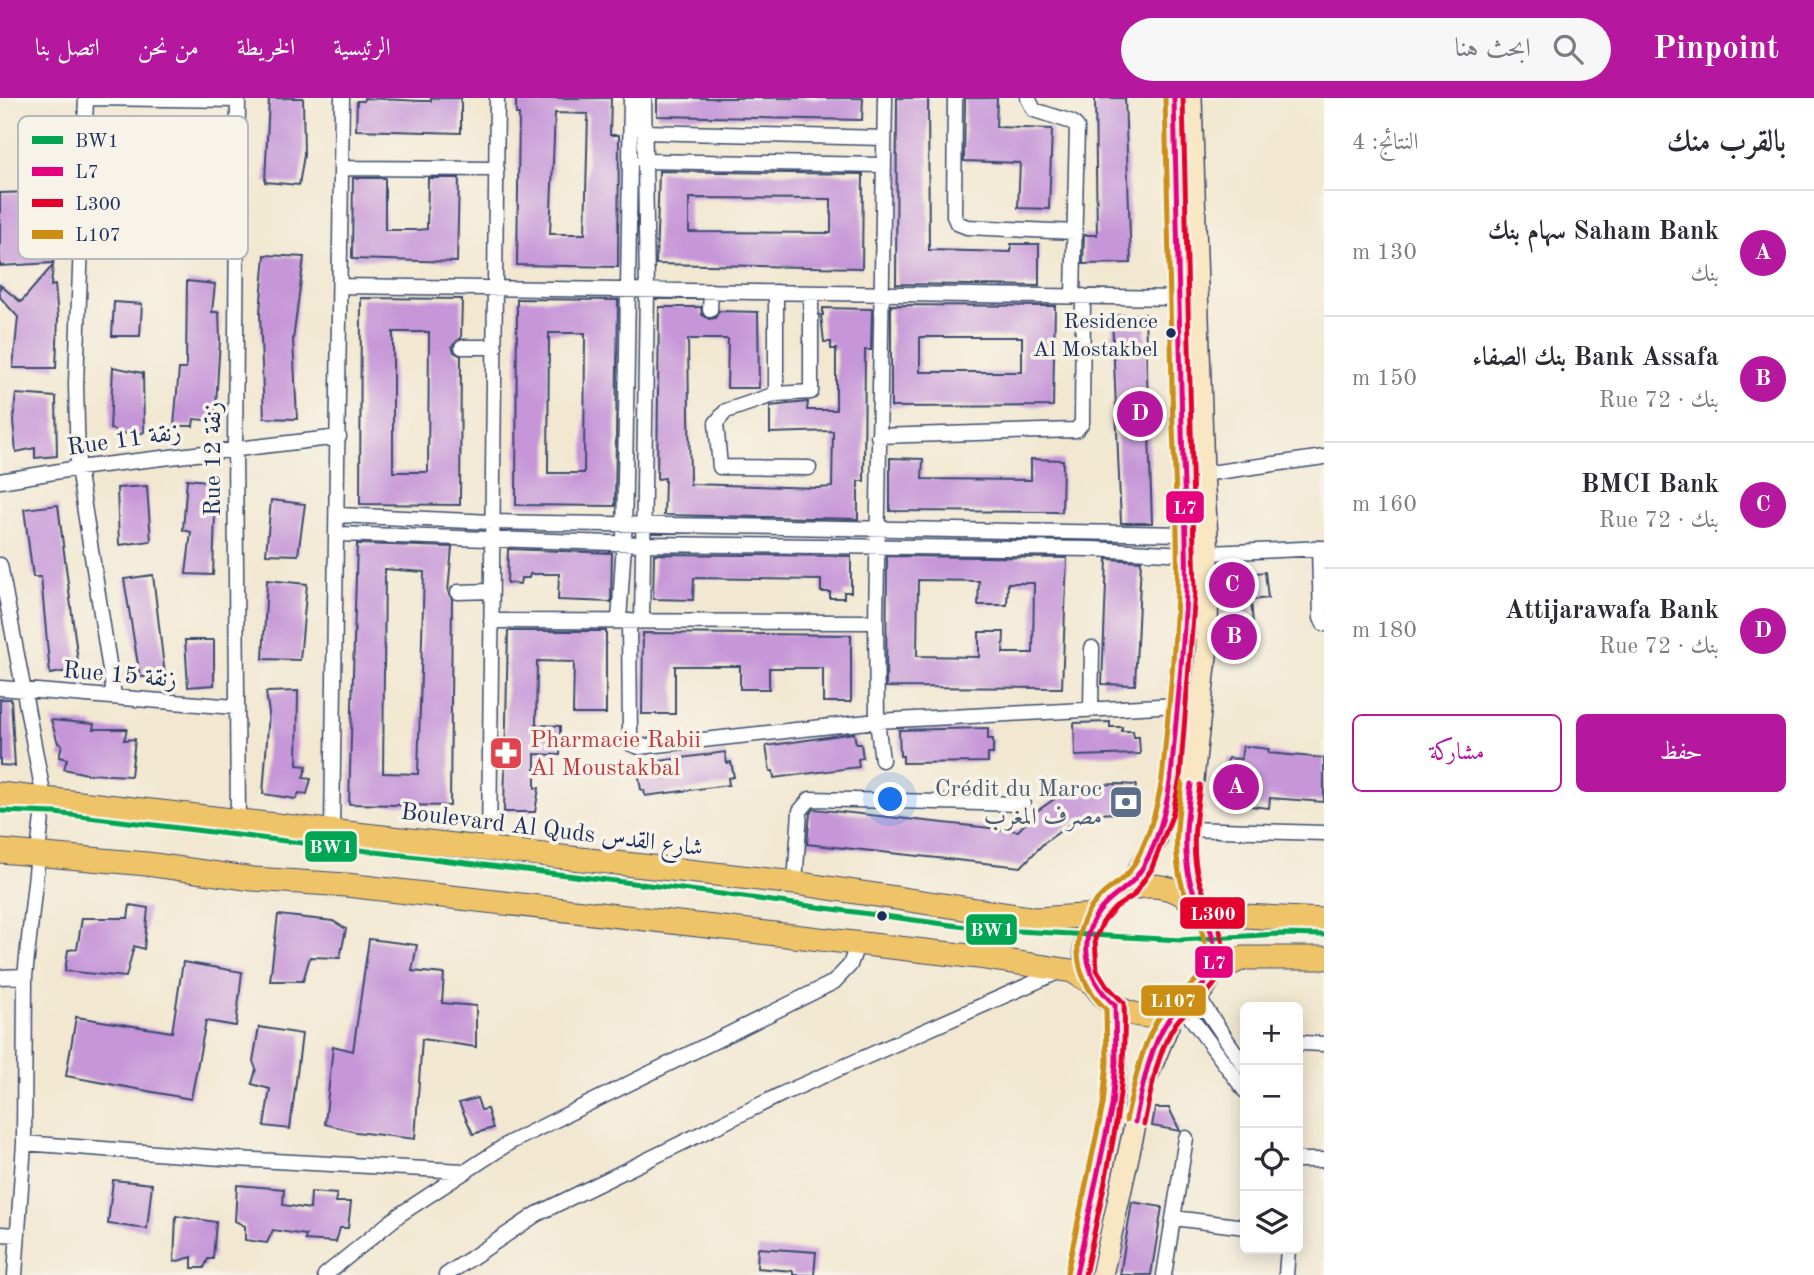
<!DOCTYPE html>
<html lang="ar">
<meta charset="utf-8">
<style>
body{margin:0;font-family:"Old Standard TT",Amiri,serif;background:#f7f7f7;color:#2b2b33;direction:rtl}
.controls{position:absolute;right:21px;bottom:21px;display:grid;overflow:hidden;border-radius:10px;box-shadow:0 4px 18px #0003}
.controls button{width:63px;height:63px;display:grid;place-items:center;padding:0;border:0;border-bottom:2px solid #e1e1e2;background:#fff;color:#2b2b33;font:35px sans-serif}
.you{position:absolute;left:891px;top:702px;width:24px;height:24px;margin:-18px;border:5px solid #fff;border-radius:50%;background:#1a73e8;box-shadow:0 0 0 10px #1a73e833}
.badge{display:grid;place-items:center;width:46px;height:46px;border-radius:50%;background:#b5179e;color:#fff;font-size:23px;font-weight:700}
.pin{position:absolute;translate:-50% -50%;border:4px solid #fff;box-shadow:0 2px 7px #0006}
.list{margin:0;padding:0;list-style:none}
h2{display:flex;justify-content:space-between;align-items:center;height:91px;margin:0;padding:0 28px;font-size:30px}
h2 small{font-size:23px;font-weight:400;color:#7c7c81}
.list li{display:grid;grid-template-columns:46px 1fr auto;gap:21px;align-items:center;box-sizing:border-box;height:126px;padding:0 28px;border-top:2px solid #e1e1e2}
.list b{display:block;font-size:26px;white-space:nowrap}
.list p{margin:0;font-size:23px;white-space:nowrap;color:#7c7c81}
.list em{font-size:23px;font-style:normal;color:#7c7c81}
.actions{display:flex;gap:14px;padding:21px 28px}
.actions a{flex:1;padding:16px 0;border:2px solid #b5179e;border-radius:10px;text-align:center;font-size:24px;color:#b5179e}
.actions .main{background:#b5179e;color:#fff}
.icon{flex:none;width:38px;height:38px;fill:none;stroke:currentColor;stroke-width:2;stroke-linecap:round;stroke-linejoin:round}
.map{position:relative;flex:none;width:1324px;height:1177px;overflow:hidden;direction:ltr}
header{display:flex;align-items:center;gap:42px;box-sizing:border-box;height:98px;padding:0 35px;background:#b5179e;color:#fff}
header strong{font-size:33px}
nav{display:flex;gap:38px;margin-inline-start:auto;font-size:24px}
.search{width:490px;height:63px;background:#f7f7f7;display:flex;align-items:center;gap:18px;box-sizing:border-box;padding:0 24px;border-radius:38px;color:#7c7c81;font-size:26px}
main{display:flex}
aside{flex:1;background:#fff}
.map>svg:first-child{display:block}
.building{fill:#c696d8;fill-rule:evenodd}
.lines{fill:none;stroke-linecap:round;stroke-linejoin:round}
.street-casing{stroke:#3b4b6f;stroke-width:17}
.secondary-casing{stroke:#3b4b6f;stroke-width:24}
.primary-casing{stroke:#3b4b6f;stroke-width:25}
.street{stroke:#fff;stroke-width:14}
.secondary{stroke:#f9e7c3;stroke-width:21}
.primary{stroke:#efc469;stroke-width:23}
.bus-1-casing{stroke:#f7f3e8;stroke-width:10}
.bus-2-casing{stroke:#f7f3e8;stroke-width:10}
.bus-3-casing{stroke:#f7f3e8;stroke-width:10}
.bus-4-casing{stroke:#f7f3e8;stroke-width:10}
.bus-1{stroke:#00a651;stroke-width:5}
.bus-2{stroke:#e5007d;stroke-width:5}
.bus-3{stroke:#e4002b;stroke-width:5}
.bus-4{stroke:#cb8e13;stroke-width:5}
.bus-dot{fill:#1b2f5e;stroke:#f7f3e8;stroke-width:2.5}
.labels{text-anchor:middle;stroke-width:7;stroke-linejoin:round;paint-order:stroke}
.bus-label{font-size:22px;fill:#1b2f5e;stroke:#f7f3e8;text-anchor:end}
.street-label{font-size:24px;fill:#1b2f5e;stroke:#f7f3e8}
.health-label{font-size:24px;fill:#be3a42;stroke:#f7f3e8;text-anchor:start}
.service-label{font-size:24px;fill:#4e5e75;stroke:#f7f3e8;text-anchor:end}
.key{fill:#f7f3e8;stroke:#b5b8bf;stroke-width:2}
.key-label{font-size:19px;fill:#1b2f5e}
.line-badge{stroke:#f7f3e8;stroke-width:2.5}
.badge-label{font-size:19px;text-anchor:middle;font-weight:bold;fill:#fff}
</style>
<header>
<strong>Pinpoint</strong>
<div class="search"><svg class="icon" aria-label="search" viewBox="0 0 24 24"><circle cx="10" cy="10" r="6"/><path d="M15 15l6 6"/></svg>ابحث هنا</div>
<nav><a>الرئيسية</a><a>الخريطة</a><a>من نحن</a><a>اتصل بنا</a></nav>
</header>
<main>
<aside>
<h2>بالقرب منك<small>النتائج: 4</small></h2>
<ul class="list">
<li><span class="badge">A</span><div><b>Saham Bank سهام بنك</b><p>بنك</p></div><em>130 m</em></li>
<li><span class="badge">B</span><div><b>Bank Assafa بنك الصفاء</b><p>بنك · Rue 72</p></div><em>150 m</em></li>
<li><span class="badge">C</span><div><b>BMCI Bank</b><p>بنك · Rue 72</p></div><em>160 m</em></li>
<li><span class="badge">D</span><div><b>Attijarawafa Bank</b><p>بنك · Rue 72</p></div><em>180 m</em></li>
</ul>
<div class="actions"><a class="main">حفظ</a><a>مشاركة</a></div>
</aside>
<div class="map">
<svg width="1324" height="1177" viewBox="0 0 1324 1177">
<rect width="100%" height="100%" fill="#f7f3e8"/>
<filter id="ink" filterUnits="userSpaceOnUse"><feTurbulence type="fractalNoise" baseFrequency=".0143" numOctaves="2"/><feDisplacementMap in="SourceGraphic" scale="14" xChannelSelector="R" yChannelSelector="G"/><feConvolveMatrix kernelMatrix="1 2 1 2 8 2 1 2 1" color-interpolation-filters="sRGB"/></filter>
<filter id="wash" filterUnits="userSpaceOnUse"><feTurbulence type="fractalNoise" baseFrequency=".00686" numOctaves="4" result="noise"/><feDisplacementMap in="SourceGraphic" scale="28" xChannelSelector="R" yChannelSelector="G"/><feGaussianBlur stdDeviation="1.57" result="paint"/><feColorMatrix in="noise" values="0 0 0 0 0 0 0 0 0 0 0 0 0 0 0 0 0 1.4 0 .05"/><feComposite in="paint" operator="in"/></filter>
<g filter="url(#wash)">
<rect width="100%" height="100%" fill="#f2e8d1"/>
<g id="blocks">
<path class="building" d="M269,0H303L304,57L299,87L265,84Z
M364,0L420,3H431V0H461V35L356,32L357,3H364Z
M516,0H611L610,37H619L618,169L517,167L519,16H516ZM555,15L588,16L585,136H550Z
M657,0H863L862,22L657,18Z
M897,0H928L929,152L1011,154V146H1039V188L896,186Z
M965,0H997L996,29L1052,31L1049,111L1018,110L1020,65L964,63Z
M1095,0H1125L1131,165L1083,166L1084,137H1097Z
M52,20L50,62H63L59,93V149H55L53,165L0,168V95L33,94L35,61L24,60L26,22Z
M659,73L863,76L862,170L656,166ZM689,100L831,101V135L689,134Z
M353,80H385V132H416L427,131L428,80H459L457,164L352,161Z
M265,157L304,159L293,242L297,321L264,320L260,214Z
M53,167L51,188L55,187L58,220L56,270H13L18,219L0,199V187L21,204Z
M187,183L215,186L212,214H219L220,242L215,323L194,321L193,328H174L179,271H186Z
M361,200L462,201L461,240L452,248L454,254L461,258L460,407L360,406ZM393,234H429L428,374H393Z
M517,201L618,202L615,408L516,407ZM549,235H585L584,375H548Z
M114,204L142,206L140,238H112Z
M891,207L1055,208L1053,308L891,309ZM920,239H1022V274H920Z
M659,209H701L702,217L709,221L715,220L719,213L758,214L759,290H727L728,241H688L690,386L817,390L832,389L833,333L770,335V308L808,304L807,312H836V251H831V244H824L821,217H823V210L872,211L871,252H865L864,383H858V421L664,417L665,380L657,381Z
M1145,216L1152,425H1121L1112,218Z
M113,269L143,275L144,334L134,338L110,331Z
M16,296L56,299L57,358L35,360V350L16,354L13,323Z
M890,360L923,361L922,381L1031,382V361L1063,362L1062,414L890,413Z
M187,381L216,384L213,477L186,476L191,434L183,432Z
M147,388L151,443L119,447L117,390Z
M271,402L305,406L298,457L266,456Z
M58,407L79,571L50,576L41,479H33L24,411Z
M357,446L452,449L448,494L452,501L450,708L349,706ZM385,471L424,474L418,676L383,675Z
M508,451L612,455L611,504L558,502L559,476H530L529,480H521L520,486L507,485Z
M654,456L851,458V494H844V500H830V494H821V482L694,480L693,502L653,501Z
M887,458L1067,460L1062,590L886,589ZM918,482L979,483L978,507H1007L1008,485H1034L1033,555H1003L1004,534H979V559L917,558Z
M1107,461L1141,463L1135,587L1102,586Z
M1265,474L1268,500L1251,502L1255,550L1227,552L1225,527H1231L1225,478Z
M153,477L165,578L140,579L124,481Z
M267,482L307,486L300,562L263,561Z
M508,533H606V616H573L574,564L537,563L536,627L560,628V657L535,656V690H539L535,714H504Z
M643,535L851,537V604H823V570H769V591H740V568H675V616H642Z
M185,542H214V587L188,589Z
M298,593L297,667L307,668L303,680L311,681L307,696L299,695L296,701L263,696L269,615L266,594Z
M0,601H11L15,668L0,667Z
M51,622L94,626L93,631H127L124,642L135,641L131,678L87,676L64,671L67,661L59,659L62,647L58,645Z
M1110,624V629H1122V633H1133L1134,639H1139L1140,656L1075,658L1074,625Z
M988,630V641H993V656H988V664L903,665V658H900L899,632Z
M854,635L856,646H861L863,660L858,661L859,669L774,680L773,673H770L766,648Z
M1243,648L1269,651L1268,655L1324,660V704L1270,700L1269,710L1241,707L1242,697L1224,695L1228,660L1241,661Z
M725,654L727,665L731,664L734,679L728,680L729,687L645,698L644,692H641L637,666Z
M1118,686L1136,687L1132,714L1098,716L1077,721L1044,745L1021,769L807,746L810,716L814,711L1018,733L1037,713L1056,700L1094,687Z
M130,807L148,810L144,851L134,848L126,879L65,873L68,852L77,851L82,820H128Z
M278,817L333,823L346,831L340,860L310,859L303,883H270Z
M369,841L417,847L412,873L444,876L442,905L476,908V949L422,941L415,1041L356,1034L325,1026L333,948L353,953Z
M183,864L242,874L236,928L206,923L191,1001L66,978L76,919L172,934Z
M259,929L302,936L290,1031L264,1028L270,991L252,986L256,971L253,963Z
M477,1000L481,1012L487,1011L493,1030L473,1036L459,1005Z
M1155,1010H1169L1180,1033L1152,1028Z
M113,1082L152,1086L147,1131L108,1126Z
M237,1087L284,1091L283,1107L310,1111L311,1094L337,1096L335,1104H351L348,1130H340L336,1144L305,1142L306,1137L273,1132L267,1145L245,1142V1128L235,1123Z
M1132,1104L1162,1109L1151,1177H1120Z
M176,1118L216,1124L213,1161H208L204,1170H192V1159L174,1164Z
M758,1150L816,1154L814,1177H793V1173L757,1170Z"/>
</g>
</g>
<g filter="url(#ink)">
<use href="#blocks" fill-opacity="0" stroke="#3b4b6f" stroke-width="2"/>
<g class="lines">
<g class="street-casing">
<path id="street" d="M86,0L76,286L78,370L114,597
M92,0L238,2
M955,0L954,118L957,125L967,129L1075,134
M1028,0L1034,12L1072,24L1077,29L1073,198
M644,34L884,40
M643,63L884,67
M342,70L497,71
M341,188L1178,200
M776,194V296
M710,212L711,193
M462,249H495
M878,338L1076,332L1082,325L1083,198
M809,370L720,369L716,325L726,313L776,296L811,294V195
M1203,376L1324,359
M0,383L78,370L339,339
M338,417L492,424L1187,436
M338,436L642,446L1092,451L1187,456
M1319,450L1321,520L1324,526
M1208,455L1324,450
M0,467L44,700L25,878L24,1045L15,1177
M458,494L492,493
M491,523L876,524
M619,523L624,445L631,0
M629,523L630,641L631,646L639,649L877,623L1178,607
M642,523L647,192L644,0
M0,590L235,609
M1091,611L1092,550
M882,662L877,623L876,524L885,0
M238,722L235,350L238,0
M1186,731L1324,735
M332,732L342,0
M489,750L497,0
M795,785L800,713L810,701L1023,706
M0,879L25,878
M1197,898L1245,969
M1183,909L1245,993
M1302,945L1324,946
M24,1045L235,1061L463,1073
M1298,1062H1324
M1174,1120L1245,1129
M0,1136L18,1137
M325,1177L399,1117L509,1045L834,884L850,867L857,847
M446,1177L537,1116L782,996L1058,874
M1164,1177L1186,1040
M1286,1177L1288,1151"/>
</g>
<g class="secondary-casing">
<path id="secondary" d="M1191,0L1203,376L1208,455L1207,548L1186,748L1190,783L1199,810
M1127,792L1156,742L1171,679L1186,493L1174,0
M1076,1177L1112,1008L1116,964L1115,907
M1102,1177L1144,986L1174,913"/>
</g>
<g class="primary-casing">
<path id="primary" d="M0,696L795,785L1037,821L1097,817
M0,753L147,766L253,781L346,787L978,859L1072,873L1094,886
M1085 853a65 65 0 1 1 130 0a65 65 0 1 1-130 0Z
M1203,816L1324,822
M1212,874L1243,860H1324"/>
</g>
<use href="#street" class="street"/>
<use href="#secondary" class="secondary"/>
<use href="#primary" class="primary"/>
<g class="bus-1-casing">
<path id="bus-1" d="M0,713L55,715L706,794L981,831L1181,842L1278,836L1324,837"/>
</g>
<g class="bus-2-casing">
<path id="bus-2" d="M1135,1024C1142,991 1149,951 1168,922C1182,900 1209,893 1214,864C1219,833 1197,810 1190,783C1182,751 1187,718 1191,686
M1076,1177L1112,1008L1116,964L1115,907C1083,879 1074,833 1110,802C1125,789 1131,788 1143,769C1160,740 1169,701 1172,668C1177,610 1184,551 1186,493C1188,439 1183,383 1182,329C1179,219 1177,110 1174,0"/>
</g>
<g class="bus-3-casing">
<path id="bus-3" d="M1144,1026C1151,993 1157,953 1176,925C1193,902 1219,895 1223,863C1227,832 1207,810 1199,782C1190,752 1196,718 1200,687
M1085,1177C1104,1086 1128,999 1124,905L1107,888L1097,872L1095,841L1104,822L1116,809L1133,798L1151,772L1172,718L1180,680L1195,494L1183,0"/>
</g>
<g class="bus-4-casing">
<path id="bus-4" d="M1126,1022C1134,988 1141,945 1162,915C1175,896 1201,888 1205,863C1210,835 1189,812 1182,787C1172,754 1178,718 1182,685
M1067,1175L1103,1007L1107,964L1106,911C1071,880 1067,829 1103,796C1117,784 1127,781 1136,763C1150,736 1160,702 1163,672C1168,612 1176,552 1177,493C1179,438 1175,383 1173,328C1171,219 1168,110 1165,0"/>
</g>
<use href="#bus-1" class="bus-1"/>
<use href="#bus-2" class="bus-2"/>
<use href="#bus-3" class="bus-3"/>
<use href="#bus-4" class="bus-4"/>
</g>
</g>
<defs>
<g id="pharmacy-square" transform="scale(1.75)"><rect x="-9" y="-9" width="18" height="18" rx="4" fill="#e0444e" stroke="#f7f3e8"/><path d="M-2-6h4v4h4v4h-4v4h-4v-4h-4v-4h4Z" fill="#fff"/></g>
<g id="bank-square" transform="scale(1.75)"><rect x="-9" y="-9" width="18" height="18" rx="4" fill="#5c6f8a" stroke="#f7f3e8"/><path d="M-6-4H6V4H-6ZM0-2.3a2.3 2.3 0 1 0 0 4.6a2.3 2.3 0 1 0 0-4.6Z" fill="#fff"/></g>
</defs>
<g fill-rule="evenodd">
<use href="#pharmacy-square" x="506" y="655"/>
<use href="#bank-square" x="1126" y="704"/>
</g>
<g class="bus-dot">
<circle cx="1171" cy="235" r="6"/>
<circle cx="882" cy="818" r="6"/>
</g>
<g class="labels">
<g class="bus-label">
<text x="1158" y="230">Residence<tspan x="1158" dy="28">Al Mostakbel</tspan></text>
</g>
<g class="street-label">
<text transform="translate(124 341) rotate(-8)" y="8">Rue 11 زنقة</text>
<text transform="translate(212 361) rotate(-90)" y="8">Rue 12 زنقة</text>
<text transform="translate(120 576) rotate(5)" y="8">Rue 15 زنقة</text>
<text transform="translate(552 731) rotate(7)" y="8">Boulevard Al Quds شارع القدس</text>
</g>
<g class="health-label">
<text x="530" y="649">Pharmacie Rabii<tspan x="530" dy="28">Al Moustakbal</tspan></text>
</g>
<g class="service-label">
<text x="1102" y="698">Crédit du Maroc<tspan x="1102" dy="28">مصرف المغرب</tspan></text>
</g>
</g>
<rect x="18" y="18" width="230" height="143" rx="10" class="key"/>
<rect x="32" y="38" width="31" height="8" fill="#00a651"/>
<rect x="32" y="69" width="31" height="9" fill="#e5007d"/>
<rect x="32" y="101" width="31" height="8" fill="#e4002b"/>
<rect x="32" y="132" width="31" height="9" fill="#cb8e13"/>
<g class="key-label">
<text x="75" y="49">BW1</text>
<text x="75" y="80">L7</text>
<text x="75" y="112">L300</text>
<text x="75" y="143">L107</text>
</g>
<g class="line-badge">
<rect x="1165" y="392" width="40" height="34" rx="7" fill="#e5007d"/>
<rect x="304" y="732" width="54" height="33" rx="7" fill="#00a651"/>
<rect x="1179" y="798" width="67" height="34" rx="7" fill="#e4002b"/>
<rect x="965" y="815" width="53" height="33" rx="7" fill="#00a651"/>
<rect x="1194" y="847" width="40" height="34" rx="7" fill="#e5007d"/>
<rect x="1140" y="886" width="67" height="33" rx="7" fill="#cb8e13"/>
</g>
<g class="badge-label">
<text x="1185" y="416">L7</text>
<text x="331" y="755">BW1</text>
<text x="1213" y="822">L300</text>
<text x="992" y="838">BW1</text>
<text x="1214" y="871">L7</text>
<text x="1173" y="909">L107</text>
</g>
</svg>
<div class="controls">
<button>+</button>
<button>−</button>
<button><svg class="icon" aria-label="locate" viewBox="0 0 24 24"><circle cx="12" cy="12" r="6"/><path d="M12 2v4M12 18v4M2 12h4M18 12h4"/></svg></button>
<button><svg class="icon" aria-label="layers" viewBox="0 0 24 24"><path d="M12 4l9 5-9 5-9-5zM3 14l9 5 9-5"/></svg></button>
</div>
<div class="you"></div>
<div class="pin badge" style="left:1236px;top:689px">A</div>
<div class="pin badge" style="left:1234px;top:539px">B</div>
<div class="pin badge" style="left:1232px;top:487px">C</div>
<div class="pin badge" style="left:1140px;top:316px">D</div>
</div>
</main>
